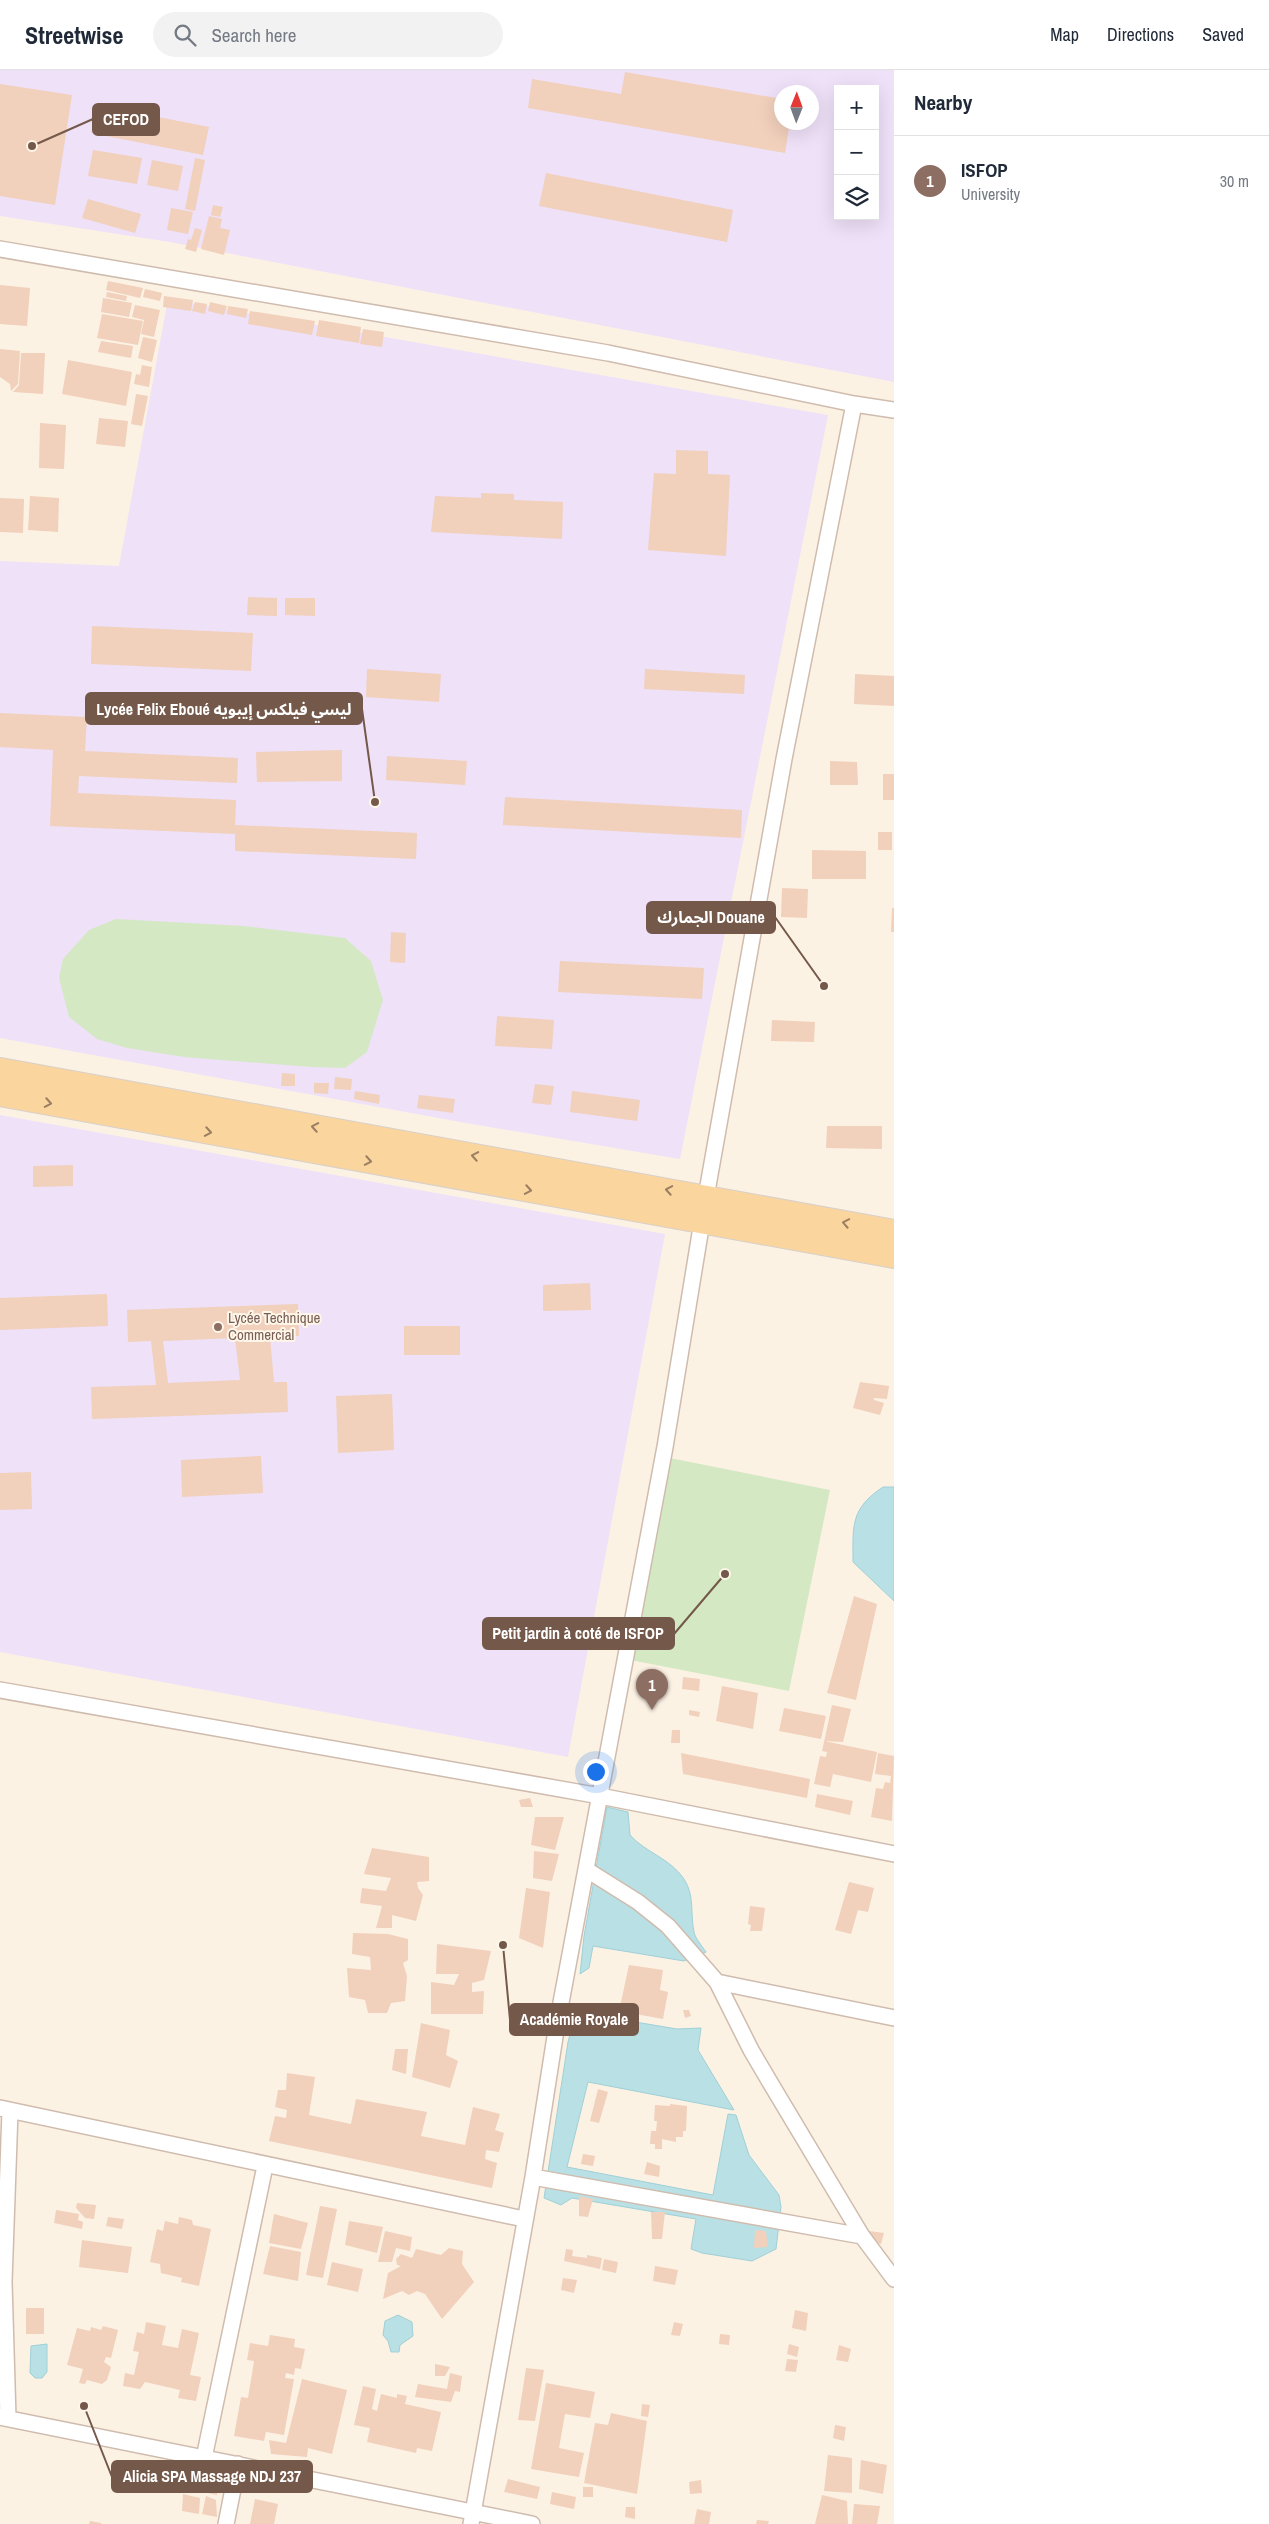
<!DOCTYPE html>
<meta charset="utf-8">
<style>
body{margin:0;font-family:"Archivo Narrow","Noto Sans Arabic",sans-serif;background:#f2f2f3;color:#1f2937}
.controls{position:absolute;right:15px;top:15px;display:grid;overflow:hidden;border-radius:0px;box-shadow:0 5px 20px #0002}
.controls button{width:45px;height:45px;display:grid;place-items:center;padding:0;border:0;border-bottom:1px solid #e0e1e3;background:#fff;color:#1f2937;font:25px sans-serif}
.compass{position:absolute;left:774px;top:15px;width:45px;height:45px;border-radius:50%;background:#fff;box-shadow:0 5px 20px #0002;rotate:1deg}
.you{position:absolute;left:595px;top:1701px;width:18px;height:18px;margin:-12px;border:4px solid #fff;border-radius:50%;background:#1a73e8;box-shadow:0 0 0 8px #1a73e833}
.badge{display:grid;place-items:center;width:32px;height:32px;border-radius:50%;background:#e5684a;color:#fff;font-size:16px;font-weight:700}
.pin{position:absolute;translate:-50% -41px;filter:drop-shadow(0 1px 2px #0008)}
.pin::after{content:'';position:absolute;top:26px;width:18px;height:15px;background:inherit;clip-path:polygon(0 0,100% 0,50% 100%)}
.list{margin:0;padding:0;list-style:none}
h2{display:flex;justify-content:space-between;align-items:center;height:65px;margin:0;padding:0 20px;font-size:21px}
h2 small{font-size:16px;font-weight:400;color:#747a83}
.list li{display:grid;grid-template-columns:32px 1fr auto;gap:15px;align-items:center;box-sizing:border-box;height:90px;padding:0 20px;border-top:1px solid #e0e1e3}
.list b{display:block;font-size:19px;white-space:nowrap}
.list p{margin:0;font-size:16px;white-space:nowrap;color:#747a83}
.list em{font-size:16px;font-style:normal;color:#747a83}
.icon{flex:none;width:28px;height:28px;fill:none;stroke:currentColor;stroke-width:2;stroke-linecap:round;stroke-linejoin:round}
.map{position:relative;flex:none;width:894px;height:2454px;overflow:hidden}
header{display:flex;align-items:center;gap:30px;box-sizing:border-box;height:70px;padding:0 25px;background:#fff;border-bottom:1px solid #e0e1e3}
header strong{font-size:24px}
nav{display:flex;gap:28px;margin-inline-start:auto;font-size:18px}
.search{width:350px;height:45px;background:#f2f2f3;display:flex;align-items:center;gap:12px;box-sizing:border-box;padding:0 18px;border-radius:28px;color:#747a83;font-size:19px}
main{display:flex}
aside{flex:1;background:#fff}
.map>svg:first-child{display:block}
.education{fill:#efe1f8;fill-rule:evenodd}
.green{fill:#d4e9c3}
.water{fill:#b9e0e5;stroke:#9fd0d7}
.building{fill:#f1d0bc;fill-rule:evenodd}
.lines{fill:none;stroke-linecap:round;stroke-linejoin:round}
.minor-casing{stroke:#cfbcae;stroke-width:18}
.primary-casing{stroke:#d8d0cc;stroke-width:26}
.minor{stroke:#fff;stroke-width:15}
.primary{stroke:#fad59d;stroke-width:24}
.oneway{stroke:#9c7e63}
.education-dot{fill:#8d6e63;stroke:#fff6ea;stroke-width:2}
.labels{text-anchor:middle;stroke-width:4;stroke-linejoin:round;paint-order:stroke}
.education-label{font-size:15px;fill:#785e54;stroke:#fff6ea;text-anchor:start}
.leader{fill:none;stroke:#74584a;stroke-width:2}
.callout-dot{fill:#74584a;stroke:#fff6ea;stroke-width:2}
.callout{fill:#74584a;stroke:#74584a;stroke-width:2}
.callout-label{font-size:16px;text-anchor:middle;font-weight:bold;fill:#fff}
</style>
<header>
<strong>Streetwise</strong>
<div class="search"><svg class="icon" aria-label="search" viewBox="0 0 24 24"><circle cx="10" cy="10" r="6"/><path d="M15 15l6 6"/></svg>Search here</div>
<nav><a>Map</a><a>Directions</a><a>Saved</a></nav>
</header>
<main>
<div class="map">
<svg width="894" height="2454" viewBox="0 0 894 2454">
<rect width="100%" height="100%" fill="#fcf2e4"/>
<path class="education" d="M0,0H894V312L170,172L0,146ZM838,19H875V146H838ZM782,22H812V52H782Z
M168,229L828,345L680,1089L466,1053L0,968V491L119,496Z
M0,1045L665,1164L568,1687L0,1582Z"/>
<path class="green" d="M116,849L244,856L345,868L371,891L383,930L367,982L345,998L312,997L184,987L127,978L97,969L69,947L59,908L63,889L89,860Z
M660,1386L830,1420L789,1621L620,1588Z"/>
<path class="water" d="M883,1417H894V1531L853,1492C853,1456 850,1439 883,1417Z
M607,1737L628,1742L630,1765C646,1783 670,1788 684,1809C695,1826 690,1843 694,1862C695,1868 702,1876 706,1882L684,1891L593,1876L589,1898L580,1904L584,1866Z
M576,1942L677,1959L701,1958L698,1980L734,2040L588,2012L567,2097L713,2125L728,2044L736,2045L749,2085L779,2125L781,2137L776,2179L752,2191L702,2183L691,2179L696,2149L572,2128L561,2135L544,2128L568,1972Z
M398,2245L412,2252L413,2266L400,2275L399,2282H391L388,2271L383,2265L385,2251Z
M47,2274V2302L42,2308H35L30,2303L31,2276Z"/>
<path class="building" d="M625,2L782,29V52H790L785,83L528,38L532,9L621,24Z
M0,14L72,25L55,135L0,126Z
M97,35L209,57L203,85L91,63Z
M93,80L142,88L137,114L88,106Z
M195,88L205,90L195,141L185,139Z
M152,90L183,96L178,121L147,115Z
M546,103L733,140L727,172L539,136Z
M88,129L141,144L135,163L82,148Z
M213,135L223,137L220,147L211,145Z
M171,138L193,142L188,164L167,160Z
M209,146L222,149L220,158L230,160L224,185L201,179Z
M195,158L202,160L196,182L185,179L188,169L191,170Z
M108,211L143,218L140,228L106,220Z
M0,215L30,218L27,256L0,254Z
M145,219L162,223L160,231L143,227Z
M107,222L127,226L126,231L106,227Z
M164,226L193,230L191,241L163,237Z
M103,228L132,233L129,247L101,242Z
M195,232L207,234L205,244L192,241Z
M210,232L227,236L224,245L208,241Z
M135,235L160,240L154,267L141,264L144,250L132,247Z
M228,236L248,239L246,248L227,244Z
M250,241L315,251L312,265L248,254Z
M102,244L143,251L138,275L97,268Z
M319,250L361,257L359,273L316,266Z
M363,259L384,262L382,277L360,274Z
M143,267L157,270L152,292L138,288Z
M101,271L133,276L131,288L98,282Z
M0,279L20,281L18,314L11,321L10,314L0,307Z
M21,283H45L43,324L13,322L19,315Z
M68,290L132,302L126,336L62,324Z
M142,295L152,297L149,317L134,314L136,304L140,305Z
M136,324L148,326L142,356L131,354Z
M99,348L128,351L125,377L96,374Z
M40,353L66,355L64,399L39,398Z
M676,380L708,381V404L730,405L726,486L648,480L654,403L676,404Z
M481,423L514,424V430L563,432L562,469L431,462L435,426L481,428Z
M30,426L59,428L58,462L28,460Z
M0,428L24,429L23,463L0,462Z
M248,527L277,528V546L247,545Z
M285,528H315V546L285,545Z
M92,556L253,563L251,601L91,594Z
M367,599L441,604L439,632L366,627Z
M645,599L745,605L744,624L644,619Z
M855,604L894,606V636L854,634Z
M0,643L87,647L85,681L238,688L237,713L79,706L78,723L236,730L235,755L417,763L416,789L235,781V764L50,756L53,680L0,677Z
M342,680V711L257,712L256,682Z
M387,686L467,691L465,715L386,710Z
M830,691L857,692L858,715H830Z
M883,704H894V730H883Z
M505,727L742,740L741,768L503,755Z
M878,762H892V780H878Z
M812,780L866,781V809H812Z
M782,818L808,819L807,848L781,847Z
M892,838H894V862H891Z
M391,862L406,863L405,893L390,892Z
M560,891L704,898L702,929L558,922Z
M497,946L554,950L552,979L495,976Z
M772,950L815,952L814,972L771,971Z
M282,1003L295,1004V1016H281Z
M335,1007L352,1009L351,1020L334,1019Z
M314,1013H329L328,1024L314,1023Z
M535,1014L554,1016L551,1035L532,1033Z
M355,1021L380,1025L379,1034L354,1029Z
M572,1021L640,1030L637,1051L570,1042Z
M419,1025L455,1029L453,1043L417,1038Z
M827,1056H882V1079L826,1078Z
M73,1095V1116L33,1117V1096Z
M590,1213L591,1240L543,1241V1215Z
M107,1224L108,1256L0,1260V1228Z
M298,1234L299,1266L270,1267L274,1312H287L288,1342L92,1349L91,1317L156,1315L151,1271L128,1272L127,1240ZM235,1268L240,1310L168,1313L163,1271Z
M404,1256H460V1285H404Z
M860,1312L889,1316L887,1329L874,1328V1330L884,1333L880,1345L853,1338Z
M392,1324L394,1380L338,1383L336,1326Z
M261,1386L263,1423L182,1427L181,1390Z
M31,1402L32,1439L0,1440V1403Z
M854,1526L877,1534L856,1630L827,1623Z
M683,1607L700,1609L699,1621L682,1619Z
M722,1616L758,1623L753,1659L716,1651Z
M832,1635L851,1639L843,1672L824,1671L877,1682L871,1712L833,1704L830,1717L814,1714L820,1686L826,1687L827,1682L822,1681Z
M784,1638L826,1646L821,1669L779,1661Z
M689,1640L700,1642L699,1647L689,1645Z
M672,1660H680V1673H671Z
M681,1683L810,1709L807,1728L683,1704Z
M878,1683L894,1686L892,1751L871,1747L876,1718L883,1719L885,1712L890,1713L891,1706L875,1704Z
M817,1724L853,1731L850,1745L815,1737Z
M530,1728L533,1737H521L519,1730Z
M535,1747H564L555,1780L531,1775Z
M372,1778L429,1787V1811L417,1812L418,1818L423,1825L416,1851L392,1845V1858H376L382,1836L360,1833L362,1818L386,1821L391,1808L364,1804Z
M534,1781L559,1784L552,1811L533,1808Z
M849,1812L874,1818L868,1842L858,1840L851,1864L835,1860Z
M526,1818L550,1822L543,1878L519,1868Z
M750,1836L765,1838L762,1861H750L751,1855L748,1854Z
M353,1863L388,1864L408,1869V1890L403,1893L407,1906L405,1931L391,1933L387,1943H368L365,1930L349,1927L347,1898L371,1900L370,1887L352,1884Z
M437,1874L491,1881L484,1910L472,1913V1922L484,1921L483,1944H431V1912L454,1915L459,1904H436Z
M629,1895L663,1900L660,1920L668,1922L663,1949L619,1941Z
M683,1940H689L691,1946L685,1948Z
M421,1953L450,1960L446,1985L458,1991L450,2018L412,2007Z
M395,1979H408L406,2004L392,2000Z
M287,2003L315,2007L309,2045L351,2054L356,2029L427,2042L421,2066L465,2075L473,2037L500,2044L495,2060L504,2063L499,2082L486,2080L485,2089L497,2093L492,2118L269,2071L275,2046L286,2048L287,2040L275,2037L278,2020H286Z
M598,2019L608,2022L599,2053L590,2051Z
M670,2034L687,2036L686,2061H683V2067H676V2072L662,2069V2079H655V2074H650L651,2061H656L657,2051H654L655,2035L670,2036Z
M583,2084L595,2086L593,2096L581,2094Z
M647,2092L660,2096L659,2107L644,2104Z
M579,2126L593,2129L588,2147L579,2146Z
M77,2133L96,2135L94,2149L85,2148L76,2138Z
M320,2136L337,2139L323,2208L306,2205Z
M56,2140L79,2144L78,2150L83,2152L82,2159L54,2153Z
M651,2142H665L662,2169H652Z
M274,2144L308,2153L301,2179L269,2173Z
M108,2147L124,2149L122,2159L106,2156Z
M179,2147L192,2150L193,2155L211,2159L199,2216L181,2212L182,2208L161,2203L160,2194L150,2192L157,2159L163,2161L165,2151L178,2154Z
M349,2151L383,2157L377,2183L345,2175Z
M755,2160L766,2161L768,2177L754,2178Z
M385,2161L412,2167L410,2181L396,2178L392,2192H378Z
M869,2161L884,2163L881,2174L868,2171Z
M82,2170L132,2177L128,2203L79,2197Z
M270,2176L301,2182L298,2211L263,2204Z
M449,2178L463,2181L462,2194L474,2212L442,2249L425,2224L417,2221L409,2225L402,2221L383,2229L388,2203L401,2196L397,2195L396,2189L401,2184L412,2188L416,2179L441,2185Z
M566,2179L573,2180L572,2186L587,2188V2185L602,2188L600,2199L564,2191Z
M604,2189L618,2192L616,2203L602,2200Z
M332,2192L363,2199L358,2222L327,2215Z
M655,2196L678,2200L675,2215L653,2211Z
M563,2208L577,2210L574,2223L561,2220Z
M26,2238H44V2264H26Z
M795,2240L808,2243L806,2261L792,2258Z
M146,2252L166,2256L162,2275L178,2278L182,2259L199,2263L190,2305L201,2307L196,2331L178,2328L180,2320L145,2312L140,2319L123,2316L125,2303L134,2305L139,2282L133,2281L137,2262L144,2264Z
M674,2252L683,2254L680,2266L671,2265Z
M103,2256L118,2260L111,2288L106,2287L104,2292L111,2297L107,2310L102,2314L87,2310L85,2314L79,2313L83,2299L67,2295L77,2258L90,2261L91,2257L101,2260Z
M720,2264L730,2265L729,2275L719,2274Z
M270,2265L295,2269L294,2277L305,2279L301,2299L295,2298L294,2305L286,2303L285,2308L294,2309L284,2365L266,2362L264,2371L234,2366L241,2327L248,2328L254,2291L247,2290L250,2273L268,2276Z
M789,2274L799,2277L797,2287L787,2284Z
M839,2275L851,2279L848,2292L836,2290Z
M787,2289L798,2290L796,2302L785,2301Z
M435,2294L450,2297L445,2306H435Z
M526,2298L544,2300L535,2351L518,2350Z
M450,2303L462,2306L460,2322L455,2321L451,2332L415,2327L418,2314L447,2319Z
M302,2309L347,2320L332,2384L308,2378L307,2387L271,2384L269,2370L286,2373Z
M546,2313L595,2322L590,2348L565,2344L559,2378L584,2383L579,2407L531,2399Z
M363,2316L376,2319L372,2339L377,2341L381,2324L397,2328V2324L407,2326L405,2334L441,2342L432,2381L417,2378L416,2383L367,2372L370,2358L354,2355Z
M642,2334L650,2335L648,2347L641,2346Z
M611,2343L647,2351L637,2424L584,2413L595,2353L608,2355Z
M835,2355L846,2357L844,2371L833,2368Z
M828,2385L852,2388V2423L824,2421Z
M861,2390L887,2395L883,2424L859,2419Z
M187,2404L217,2411V2425L184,2418Z
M508,2409L540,2417L537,2429L504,2422Z
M701,2410L702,2423L690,2424L689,2412Z
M583,2417H593V2427H583Z
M552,2422L576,2427L574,2439L550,2434Z
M183,2424L200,2428L199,2444L182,2441Z
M822,2425L847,2431L848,2454H815Z
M206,2426L216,2430L217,2447L202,2444Z
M255,2429L278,2434L274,2454H250Z
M854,2434L880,2436L877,2454H852Z
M626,2437H635V2449L625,2447Z
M697,2439L711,2442L709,2454H694Z
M757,2450L769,2451L768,2454H756Z
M90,2451L101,2453V2454H89Z"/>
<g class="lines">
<g class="minor-casing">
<path id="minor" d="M0,179L608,283L854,334L894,340
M0,1620L600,1726L894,1784
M587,1800L638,1832L668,1856L717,1912L751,1980L771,2014L862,2166L894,2209
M717,1912L894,1948
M0,2038L524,2149
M533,2107L862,2166
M0,2347L532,2454
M8,2348L4,2212L10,2041
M204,2388L265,2096
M226,2454L238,2394
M471,2454L533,2107L557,1954L665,1377L706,1127L784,689L854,334"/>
</g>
<g class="primary-casing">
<path id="primary" d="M0,1000L894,1162
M0,1024L894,1186"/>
</g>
<use href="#minor" class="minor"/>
<use href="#primary" class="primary"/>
</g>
<defs><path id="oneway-chevron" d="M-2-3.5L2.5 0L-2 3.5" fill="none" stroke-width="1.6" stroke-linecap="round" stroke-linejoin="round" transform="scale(1.25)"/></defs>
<g class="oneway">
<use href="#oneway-chevron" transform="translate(48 1033) rotate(10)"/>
<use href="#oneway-chevron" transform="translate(315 1057) rotate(-170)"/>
<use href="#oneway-chevron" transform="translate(208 1062) rotate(10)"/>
<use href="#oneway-chevron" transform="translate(475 1086) rotate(-170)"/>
<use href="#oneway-chevron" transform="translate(368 1091) rotate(10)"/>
<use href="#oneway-chevron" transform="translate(528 1120) rotate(10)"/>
<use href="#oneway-chevron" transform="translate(669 1120) rotate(-170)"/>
<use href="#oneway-chevron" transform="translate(846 1153) rotate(-169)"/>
</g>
<circle class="education-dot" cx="218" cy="1257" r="5"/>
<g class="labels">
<g class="education-label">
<text x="228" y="1253">Lycée Technique<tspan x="228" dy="17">Commercial</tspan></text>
</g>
</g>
<path class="leader" d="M32 76L93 49M375 732L362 639M824 916L775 847M725 1504L674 1564M503 1875L510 1950M84 2336L112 2407"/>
<g class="callout-dot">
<circle cx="32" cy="76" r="5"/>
<circle cx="375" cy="732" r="5"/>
<circle cx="824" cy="916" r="5"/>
<circle cx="725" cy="1504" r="5"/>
<circle cx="503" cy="1875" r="5"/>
<circle cx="84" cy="2336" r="5"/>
</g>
<g class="callout">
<rect x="93" y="34" width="66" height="31" rx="5"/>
<rect x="86" y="623" width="276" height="31" rx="5"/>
<rect x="647" y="832" width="128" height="31" rx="5"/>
<rect x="483" y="1548" width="191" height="31" rx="5"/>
<rect x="510" y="1934" width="128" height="31" rx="5"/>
<rect x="112" y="2391" width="200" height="31" rx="5"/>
</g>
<g class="callout-label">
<text x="126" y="55">CEFOD</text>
<text x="224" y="645">Lycée Felix Eboué ليسي فيلكس إيبويه</text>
<text x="711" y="853">الجمارك Douane</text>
<text x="578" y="1569">Petit jardin à coté de ISFOP</text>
<text x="574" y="1955">Académie Royale</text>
<text x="212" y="2412">Alicia SPA Massage NDJ 237</text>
</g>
</svg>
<div class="controls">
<button>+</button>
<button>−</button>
<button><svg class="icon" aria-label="layers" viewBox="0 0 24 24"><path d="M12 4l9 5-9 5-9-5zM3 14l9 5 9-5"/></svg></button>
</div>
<svg class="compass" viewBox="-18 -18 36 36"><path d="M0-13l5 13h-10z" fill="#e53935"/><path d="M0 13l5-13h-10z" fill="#747a83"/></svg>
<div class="you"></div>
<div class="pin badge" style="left:652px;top:1640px;background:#8d6e63">1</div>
</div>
<aside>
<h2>Nearby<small></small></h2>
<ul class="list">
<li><span class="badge" style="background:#8d6e63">1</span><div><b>ISFOP</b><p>University</p></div><em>30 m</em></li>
</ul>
</aside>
</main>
